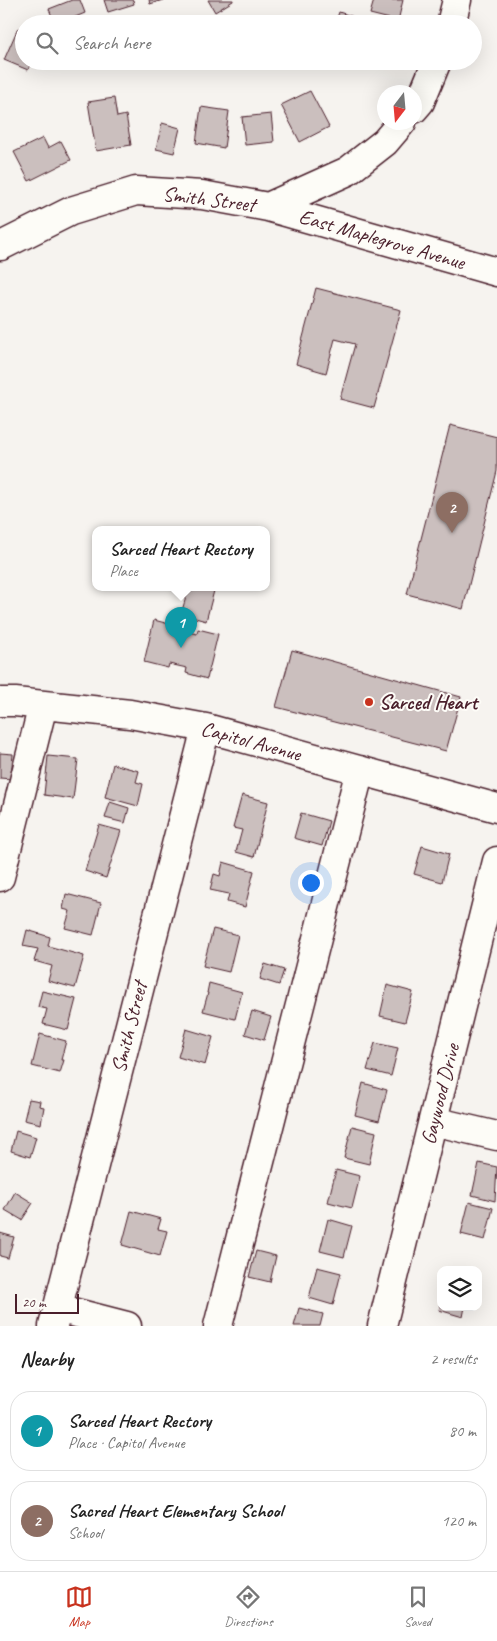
<!DOCTYPE html>
<meta charset="utf-8">
<style>
body{margin:0;font-family:Caveat,sans-serif;background:#f6f6f6;color:#222}
.controls{position:absolute;right:15px;bottom:15px;display:grid;overflow:hidden;border-radius:10px;box-shadow:0 5px 20px #0002}
.controls button{width:45px;height:45px;display:grid;place-items:center;padding:0;border:0;border-bottom:1px solid #e0e0e0;background:#fff;color:#222;font:25px sans-serif}
.compass{position:absolute;left:377px;top:85px;width:45px;height:45px;border-radius:50%;background:#fff;box-shadow:0 5px 20px #0002;rotate:196deg}
.scale{position:absolute;left:15px;bottom:12px;width:64px;box-sizing:border-box;padding-left:5px;border:2px solid #4a1f2b;border-top:0;font-size:14px;line-height:18px;white-space:nowrap;color:#4a1f2b;-webkit-text-stroke:4px #fdfcf7;paint-order:stroke}
.you{position:absolute;left:310px;top:882px;width:18px;height:18px;margin:-12px;border:4px solid #fff;border-radius:50%;background:#1a73e8;box-shadow:0 0 0 8px #1a73e833}
.badge{display:grid;place-items:center;width:32px;height:32px;border-radius:50%;background:#c8321e;color:#fff;font-size:16px;font-weight:700}
.pin{position:absolute;translate:-50% -41px;filter:drop-shadow(0 1px 2px #0008)}
.pin::after{content:'';position:absolute;top:26px;width:18px;height:15px;background:inherit;clip-path:polygon(0 0,100% 0,50% 100%)}
.popup{position:absolute;left:92px;top:526px;width:178px;height:65px;box-sizing:border-box;display:grid;place-content:center;border-radius:10px;background:#fff;filter:drop-shadow(0 1px 4px #0005);font-size:16px;white-space:nowrap;color:#767676}
.popup b{font-size:19px;color:#222}
.popup::after{content:'';position:absolute;left:50%;top:100%;margin-left:-10px;border:10px solid transparent;border-top-color:#fff}
.list{margin:0;padding:0;list-style:none}
h2{display:flex;justify-content:space-between;align-items:center;height:65px;margin:0;padding:0 20px;font-size:21px}
h2 small{font-size:16px;font-weight:400;color:#767676}
.list li{display:grid;grid-template-columns:32px 1fr auto;gap:15px;align-items:center;box-sizing:border-box;height:80px;margin:0 10px 10px;padding:0 10px;border:1px solid #e0e0e0;border-radius:20px}
.list b{display:block;font-size:19px;white-space:nowrap}
.list p{margin:0;font-size:16px;white-space:nowrap;color:#767676}
.list em{font-size:16px;font-style:normal;color:#767676}
.icon{flex:none;width:28px;height:28px;fill:none;stroke:currentColor;stroke-width:2;stroke-linecap:round;stroke-linejoin:round}
.map{position:relative;flex:none;width:497px;height:1326px;overflow:hidden}
.search{position:absolute;background:#fff;box-shadow:0 5px 20px #0002;left:15px;right:15px;top:15px;height:55px;display:flex;align-items:center;gap:12px;box-sizing:border-box;padding:0 18px;border-radius:28px;color:#767676;font-size:19px}
.sheet{height:245px;background:#fff}
nav{display:flex;justify-content:space-around;align-items:center;box-sizing:border-box;height:70px;border-top:1px solid #e0e0e0;background:#fff;font-size:14px;color:#767676}
nav a{display:grid;justify-items:center;gap:2px}
nav .on{color:#c8321e}
.map>svg:first-child{display:block}
.building{fill:#cbbfbe;stroke:#4a1f2b}
.lines{fill:none;stroke-linecap:round;stroke-linejoin:round}
.minor-casing{stroke:#4a1f2b;stroke-width:31}
.minor{stroke:#fdfcf7;stroke-width:28}
.poi-dot{fill:#c8321e;stroke:#fdfcf7;stroke-width:2}
.labels{text-anchor:middle;stroke-width:4;stroke-linejoin:round;paint-order:stroke}
.street-label{font-size:21px;fill:#4a1f2b;stroke:#fdfcf7}
.poi-label{font-size:21px;font-weight:bold;fill:#4a1f2b;stroke:#fdfcf7;text-anchor:start}
</style>
<div class="map">
<svg width="497" height="1326" viewBox="0 0 497 1326">
<rect width="100%" height="100%" fill="#f6f3ef"/>
<filter id="ink" filterUnits="userSpaceOnUse"><feTurbulence type="fractalNoise" baseFrequency=".02" numOctaves="2"/><feDisplacementMap in="SourceGraphic" scale="10" xChannelSelector="R" yChannelSelector="G"/><feConvolveMatrix kernelMatrix="1 2 1 2 8 2 1 2 1" color-interpolation-filters="sRGB"/></filter>
<g filter="url(#ink)">
<path class="building" d="M72,0H80L85,13L73,18L76,24H55L49,9Z
M104,0H133L134,4L108,12Z
M149,0H163L150,4Z
M208,0H233V1L215,12Z
M374,0H403L398,21L370,14Z
M339,12L360,19L358,24H335Z
M18,28L24,30V61H32L28,70L4,60Z
M364,61H381L380,67Z
M310,91L329,127L300,142L281,105Z
M114,98L117,117L126,115L131,145L96,151L88,102Z
M201,107L229,111L224,148L196,143Z
M271,114L274,142L245,145L242,117Z
M162,123L180,128L174,153L156,149Z
M43,138L48,148L61,141L71,160L29,181L14,152Z
M316,288L401,310L374,408L340,399L355,344L335,339L326,373L296,364Z
M450,425L497,437V471L463,609L407,594Z
M189,587H215L206,621L181,614Z
M154,620L173,625L172,628L197,634L198,629L218,634L207,679L186,673L187,668L169,664L168,668L144,662Z
M292,650L461,697L446,751L276,707Z
M0,753L13,754L11,779L0,778Z
M48,756L78,759L73,799L44,795Z
M113,764L139,771L136,782L143,784L138,806L105,797Z
M242,795L268,802L254,857L236,852L242,830L233,828Z
M110,802L129,808L125,823L105,818Z
M301,813L329,821L322,846L294,838Z
M99,825L121,831L106,878L85,871Z
M422,846L449,854L442,882L414,874Z
M223,862L254,871L245,907L227,902L229,894L210,890L214,874L220,876Z
M66,894L101,903L93,935L65,928L70,911L63,909Z
M213,929L238,935L229,972L203,966Z
M27,930L50,937L48,946L84,956L75,988L48,981L52,966L34,961L38,949L23,946Z
M265,964L284,970L279,985L260,979Z
M209,983L242,992L235,1019L203,1011L208,993H207Z
M387,985L413,992L405,1022L380,1016Z
M42,991L76,999L68,1030L43,1024L47,1009L38,1007Z
M252,1011L271,1017L264,1040L245,1034Z
M186,1029L213,1037L205,1065L178,1057Z
M40,1034L66,1041L61,1060H64L60,1073L32,1066Z
M375,1043L398,1048L391,1076L367,1070Z
M363,1083L387,1090L379,1121L355,1115Z
M29,1099L40,1101L39,1106L44,1107L41,1124L24,1120Z
M352,1126L376,1132L369,1164L344,1158Z
M16,1131L36,1137L30,1157L11,1151Z
M479,1163L497,1167L495,1201L472,1195Z
M336,1170L360,1176L352,1208L328,1202Z
M15,1192L33,1203L22,1220L5,1210Z
M469,1202L493,1208L485,1240L461,1234Z
M131,1211L161,1219L158,1229L167,1231L160,1256L122,1245Z
M328,1219L352,1226L344,1257L320,1251Z
M0,1233L14,1237L8,1258L0,1256Z
M256,1251L276,1256L270,1282L249,1277Z
M317,1267L341,1273L333,1305L309,1298Z
M441,1302V1307H465L463,1317L439,1310Z
M299,1308L323,1314L320,1326H294Z"/>
<g class="lines">
<g class="minor-casing">
<path id="minor" d="M451,24L457,0
M414,109L420,102L437,61
M268,207L497,272
M1,246L71,211L136,191L202,195L268,207L348,171L385,142L402,122
M0,702H15L130,714L206,728L497,808
M0,877L43,705
M433,1121L497,1136
M57,1308L127,1326
M53,1326L206,728
M218,1326L360,770
M382,1326L497,861"/>
</g>
<use href="#minor" class="minor"/>
</g>
</g>
<circle class="poi-dot" cx="369" cy="702" r="5"/>
<g class="labels">
<g class="street-label">
<text transform="translate(209 199) rotate(7)" y="7">Smith Street</text>
<text transform="translate(382 239) rotate(16)" y="7">East Maplegrove Avenue</text>
<text transform="translate(251 741) rotate(15)" y="7">Capitol Avenue</text>
<text transform="translate(129 1027) rotate(-76)" y="7">Smith Street</text>
<text transform="translate(440 1094) rotate(-76)" y="7">Gaywood Drive</text>
</g>
<g class="poi-label">
<text x="379" y="709">Sarced Heart</text>
</g>
</g>
</svg>
<div class="controls">
<button><svg class="icon" aria-label="layers" viewBox="0 0 24 24"><path d="M12 4l9 5-9 5-9-5zM3 14l9 5 9-5"/></svg></button>
</div>
<svg class="compass" viewBox="-18 -18 36 36"><path d="M0-13l5 13h-10z" fill="#e53935"/><path d="M0 13l5-13h-10z" fill="#767676"/></svg>
<div class="scale">20 m</div>
<div class="you"></div>
<div class="pin badge" style="left:181px;top:648px;background:#0f9aa8">1</div>
<div class="popup"><b>Sarced Heart Rectory</b>Place</div>
<div class="pin badge" style="left:452px;top:533px;background:#8d6e63">2</div>
<div class="search"><svg class="icon" aria-label="search" viewBox="0 0 24 24"><circle cx="10" cy="10" r="6"/><path d="M15 15l6 6"/></svg>Search here</div>
</div>
<section class="sheet">
<h2>Nearby<small>2 results</small></h2>
<ul class="list">
<li><span class="badge" style="background:#0f9aa8">1</span><div><b>Sarced Heart Rectory</b><p>Place · Capitol Avenue</p></div><em>80 m</em></li>
<li><span class="badge" style="background:#8d6e63">2</span><div><b>Sacred Heart Elementary School</b><p>School</p></div><em>120 m</em></li>
</ul>
</section>
<nav>
<a class="on"><svg class="icon" aria-label="map" viewBox="0 0 24 24"><path d="M3 6l6-2 6 2 6-2v14l-6 2-6-2-6 2zM9 4v14M15 6v14"/></svg>Map</a>
<a><svg class="icon" aria-label="directions" viewBox="0 0 24 24"><path d="M12 3l9 9-9 9-9-9zM9 14v-3h6M13 9l2 2-2 2"/></svg>Directions</a>
<a><svg class="icon" aria-label="saved" viewBox="0 0 24 24"><path d="M7 4h10v16l-5-4-5 4z"/></svg>Saved</a>
</nav>
